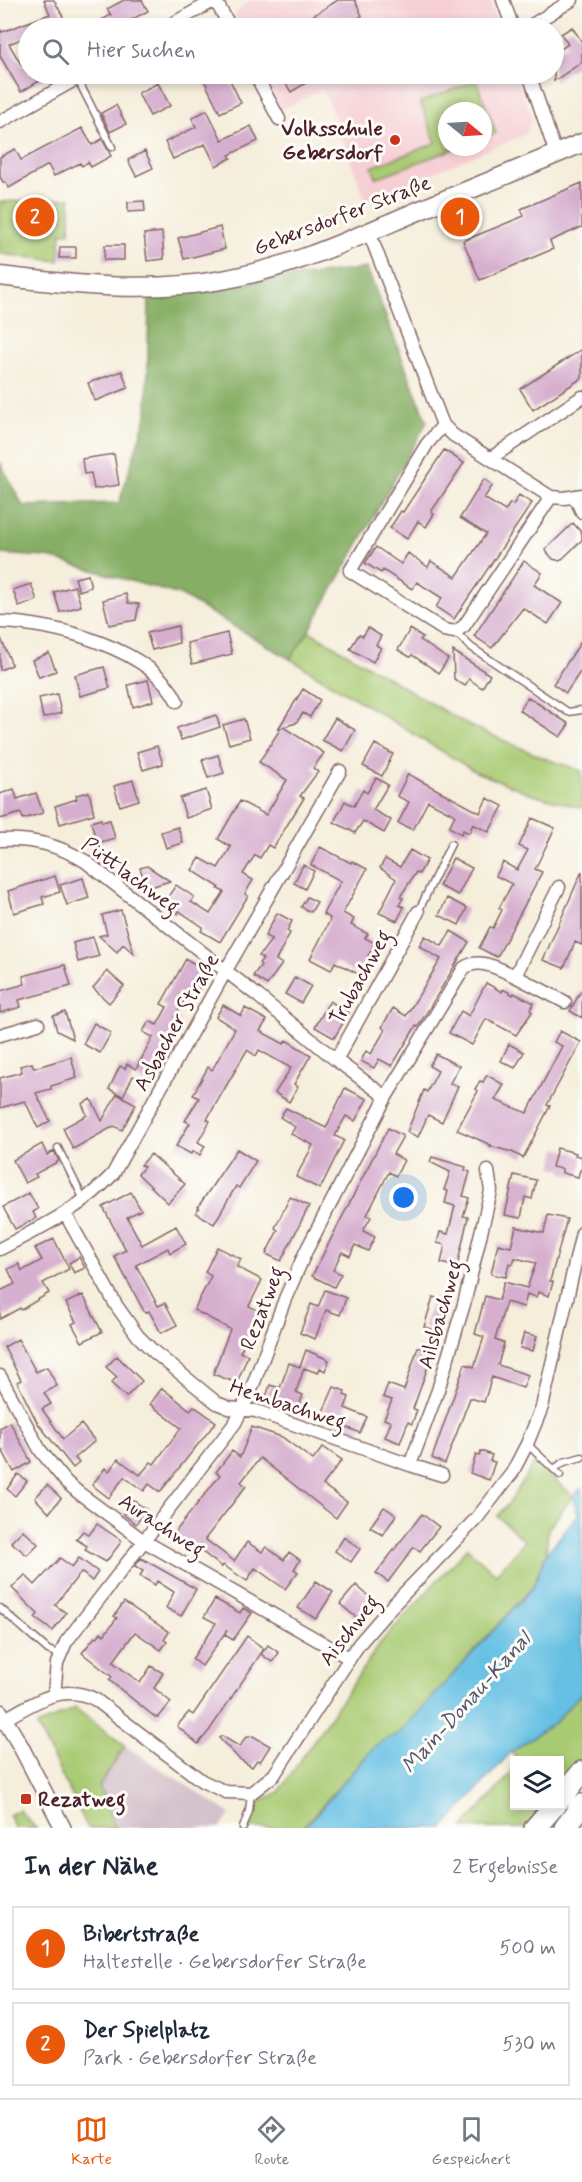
<!DOCTYPE html>
<html lang="de">
<meta charset="utf-8">
<style>
body{margin:0;font-family:Mynerve,sans-serif;background:#f2f2f3;color:#1f2937}
.controls{position:absolute;right:18px;bottom:18px;display:grid;overflow:hidden;border-radius:0px;box-shadow:0 3px 9px #0003}
.controls button{width:54px;height:54px;display:grid;place-items:center;padding:0;border:0;border-bottom:2px solid #e0e1e3;background:#fff;color:#1f2937;font:30px sans-serif}
.compass{position:absolute;left:438px;top:102px;width:54px;height:54px;border-radius:50%;background:#fff;box-shadow:0 3px 9px #0003;rotate:108deg}
.you{position:absolute;left:404px;top:1198px;width:21px;height:21px;margin:-15px;border:4px solid #fff;border-radius:50%;background:#1a73e8;box-shadow:0 0 0 9px #1a73e833}
.badge{display:grid;place-items:center;width:39px;height:39px;border-radius:50%;background:#ea580c;color:#fff;font-size:20px;font-weight:700}
.pin{position:absolute;translate:-50% -50%;border:3px solid #fff;box-shadow:0 2px 6px #0006}
.list{margin:0;padding:0;list-style:none}
h2{display:flex;justify-content:space-between;align-items:center;height:78px;margin:0;padding:0 24px;font-size:26px}
h2 small{font-size:20px;font-weight:400;color:#747a83}
.list li{display:grid;grid-template-columns:39px 1fr auto;gap:18px;align-items:center;box-sizing:border-box;height:84px;margin:0 12px 12px;padding:0 12px;border:2px solid #e0e1e3;border-radius:0px}
.list b{display:block;font-size:22px;white-space:nowrap}
.list p{margin:0;font-size:20px;white-space:nowrap;color:#747a83}
.list em{font-size:20px;font-style:normal;color:#747a83}
.icon{flex:none;width:33px;height:33px;fill:none;stroke:currentColor;stroke-width:2;stroke-linecap:round;stroke-linejoin:round}
.map{position:relative;flex:none;width:582px;height:1828px;overflow:hidden}
.search{position:absolute;background:#fff;box-shadow:0 3px 9px #0003;left:18px;right:18px;top:18px;height:66px;display:flex;align-items:center;gap:15px;box-sizing:border-box;padding:0 21px;border-radius:33px;color:#747a83;font-size:22px}
.sheet{height:270px;background:#fff}
nav{display:flex;justify-content:space-around;align-items:center;box-sizing:border-box;height:84px;border-top:2px solid #e0e1e3;background:#fff;font-size:16px;color:#747a83}
nav a{display:grid;justify-items:center;gap:3px}
nav .on{color:#ea580c}
.map>svg:first-child{display:block}
.built{fill:#f6cfd5;fill-rule:evenodd}
.industrial{fill:#d1bdc8}
.green{fill:#a9cb73;stroke:#7a754f;stroke-width:1.5}
.forest{fill:#86af65;stroke:#686748;stroke-width:1.5}
.water{fill:#65c0e3;stroke:#587087;stroke-width:1.5}
.building{fill:#d6afcf}
.lines{fill:none;stroke-linecap:round;stroke-linejoin:round}
.service-casing{stroke:#866769;stroke-width:9}
.minor-casing{stroke:#866769;stroke-width:15}
.tertiary-casing{stroke:#866769;stroke-width:18}
.secondary-casing{stroke:#866769;stroke-width:21}
.trunk-casing{stroke:#866769;stroke-width:24}
.service{stroke:#fff;stroke-width:6}
.minor{stroke:#fff;stroke-width:12}
.tertiary{stroke:#fff;stroke-width:15}
.secondary{stroke:#fff;stroke-width:18}
.trunk{stroke:#fff;stroke-width:21}
.poi-dot{fill:#c8321e;stroke:#fdfcf7;stroke-width:2}
.labels{text-anchor:middle;stroke-width:6;stroke-linejoin:round;paint-order:stroke}
.poi-label{font-size:21px;font-weight:bold;fill:#4a1f2b;stroke:#fdfcf7;text-anchor:end}
.street-label{font-size:21px;fill:#4a1f2b;stroke:#fdfcf7}
.water-label{font-size:22px;font-style:italic;fill:#53576b;stroke:#fdfcf7}
</style>
<div class="map">
<svg width="582" height="1828" viewBox="0 0 582 1828">
<rect width="100%" height="100%" fill="#fdfcf7"/>
<filter id="ink" filterUnits="userSpaceOnUse"><feTurbulence type="fractalNoise" baseFrequency=".0167" numOctaves="2"/><feDisplacementMap in="SourceGraphic" scale="12" xChannelSelector="R" yChannelSelector="G"/><feConvolveMatrix kernelMatrix="1 2 1 2 8 2 1 2 1" color-interpolation-filters="sRGB"/></filter>
<filter id="wash" filterUnits="userSpaceOnUse"><feTurbulence type="fractalNoise" baseFrequency=".008" numOctaves="4" result="noise"/><feDisplacementMap in="SourceGraphic" scale="24" xChannelSelector="R" yChannelSelector="G"/><feGaussianBlur stdDeviation="1.35" result="paint"/><feColorMatrix in="noise" values="0 0 0 0 0 0 0 0 0 0 0 0 0 0 0 0 0 1.4 0 .05"/><feComposite in="paint" operator="in"/></filter>
<g filter="url(#wash)">
<rect width="100%" height="100%" fill="#f5eedb"/>
<path class="built" d="M250,0H490L500,28H242L235,14Z
M263,74H516L532,118L526,134L366,201L323,89L281,110ZM447,111H483V147H447Z"/>
<path class="industrial" d="M125,1746L231,1814L219,1828H115L99,1786Z"/>
<path class="green" d="M476,81L496,133L483,138V111H447V147H459L376,178L372,167L436,143L420,102Z
M70,198V232L61,233L59,261L0,254V202Z
M309,631L466,724L544,758L582,771V808L532,794L476,772L290,659Z
M535,1462L573,1496L548,1529L546,1554L533,1586L400,1733L377,1744L302,1828H247L255,1803L278,1793L381,1642L467,1548L496,1574L525,1541L497,1516L509,1503Z
M582,1692V1759L560,1788V1760H520L511,1752L555,1722Z
M75,1708L125,1746L99,1786L115,1828H88L37,1726Z
M514,1770V1806H545L526,1828H463Z
M19,1810L36,1828H15L9,1815Z"/>
<path class="forest" d="M367,268L427,422L309,631L290,659L180,595L47,557L0,554V462L23,506L119,503L147,414L149,295Z"/>
<path class="water" d="M582,1488V1692L555,1722L511,1752L443,1828H304L377,1744L400,1733L533,1587L546,1554L578,1515L573,1496Z"/>
<g id="blocks">
<path class="building" d="M44,0H54L69,28H28V36L9,44L22,66L28,62V74H51L21,92L0,56V29L2,32L50,14Z
M124,0H142L148,11L116,28H87L111,15L107,9Z
M338,0H355L362,16L341,28H293Z
M572,27L582,42V62L554,81V54L568,44L561,34Z
M201,74H227L241,103L220,113Z
M280,74H301L306,83L291,92Z
M158,83L170,106L150,116L138,93Z
M116,105L126,124L110,132L101,113Z
M207,110L222,140L251,126L258,141L229,155L231,158L216,166L205,144L173,159L165,142L196,127L192,118Z
M82,128L92,145L102,139L111,156L91,167L88,162L82,166L80,163L54,176L48,165L9,188L6,182H3L0,177V157L15,149L21,160Z
M145,151L153,168L136,176L128,160Z
M582,183V227L550,241L553,249L480,280L463,241L524,216L521,209Z
M144,201L145,211L128,212V202Z
M220,227L225,249L184,259L178,238Z
M162,232L164,259L147,261L144,234Z
M105,245H124V260H104Z
M60,247H76V258H59Z
M582,349V378L533,410L520,389Z
M122,371L128,388L95,401L88,383Z
M444,450L464,463L431,512L434,514L426,527L418,521L407,539L390,528L401,511L403,512Z
M114,454L119,485L94,489L91,473L84,474L82,459Z
M484,479L493,485L484,498L505,511L510,503L513,505L519,495L532,503L454,619L436,607L442,598L417,582L412,589L383,570L381,573L365,563L376,547L401,564L408,553L428,567L431,561L456,577L486,534L460,518Z
M573,523L582,533V540L560,561L553,559L545,550Z
M524,561L542,573L534,585L562,603L548,624L523,608L492,648L474,636Z
M88,575L91,587L79,591L75,578Z
M31,584L37,600L19,607L13,590Z
M75,586L81,606L60,612L54,592Z
M126,594L128,603L139,604L136,620L109,625L103,600Z
M178,626L179,643L152,650L147,633Z
M368,628L381,636L376,645L381,648L373,662L350,649L359,634L363,636Z
M410,629L423,637L420,640L448,659L439,673L412,655L410,657L398,650Z
M227,633L232,654L192,664L187,643Z
M0,636L12,665L0,670Z
M582,640V669L566,693L553,684Z
M453,651L490,675L482,688L469,679L465,686L454,679Z
M49,653L56,671L39,677L32,660Z
M104,667L110,688L80,696L75,675Z
M148,680L153,701L133,707L128,685Z
M303,689L320,700L310,717L303,713L296,723L283,727L324,753L313,768L318,772L300,796L304,798L273,848L268,845L260,858L255,855L243,874L253,880L245,894L248,896L220,942L201,931L203,927L179,911L178,914L163,904L176,885L194,897L191,902L210,914L224,892L218,889L219,887L192,870L200,858L218,868L231,847L218,839L240,801L266,815L287,780L259,762L281,728L278,729Z
M57,694L61,713L43,718L39,698Z
M528,697L569,724L560,737L519,710Z
M216,715L220,727L181,740L177,728Z
M335,718L355,730L343,751L322,740Z
M244,719L250,738L229,744L223,725Z
M375,744L393,754L382,776L363,766Z
M157,746L163,764L143,770L137,752Z
M218,755L224,773L208,778L202,760Z
M408,774L480,813L487,798L503,806L489,832L473,824L469,833L463,830L461,834L449,827L455,815L428,801L413,830L398,823L409,802L397,796Z
M376,778L388,785L373,810L391,820L384,833L363,821L355,833L334,822L345,801L354,806L363,790L367,793Z
M133,780L139,800L120,806L114,786Z
M14,789L17,799L36,793L43,813L23,819L21,813L0,819V794Z
M206,790L212,809L186,818L180,798Z
M89,792L94,814L60,824L55,806L77,799L76,795Z
M532,818L555,828L535,869L542,872L497,957L479,948L490,927L493,928L502,910L499,908L512,884L496,876L503,862L517,870L528,850L519,846Z
M101,819L102,822L110,820L115,838L97,843L91,822Z
M178,827L183,843L166,848L161,832Z
M320,847L351,863L352,861L367,869L343,913L354,919L351,925L368,934L365,938L375,943L367,958L371,960L362,976L335,962L331,970L310,959L329,922L330,918L323,914L341,881L311,865Z
M410,850L427,860L419,874L416,872L400,897L403,898L399,905L404,907L397,921L379,913L396,879L380,868L385,859L400,867Z
M453,858L472,868L458,895L439,886Z
M303,865L314,871L305,889L294,883Z
M147,866L170,881L147,888L140,868Z
M582,871V945L575,942L564,968L543,960Z
M55,876L60,892L42,897L44,904L14,913L8,891Z
M83,878L89,898L67,905L60,885Z
M307,897L317,902L311,912L301,907Z
M447,898L467,908L459,925L439,915Z
M121,910L134,954L123,944L117,952L99,936L107,934L102,915Z
M277,913L292,921L287,931L290,933L276,960L282,964L267,985L253,976L261,965L259,963L263,959L259,956L272,939L265,936Z
M451,931L469,942L418,1027L416,1026L392,1066L379,1059L374,1068L361,1061L366,1051L371,1054L385,1030L382,1027L393,1008L406,1016L441,959L419,946L425,936L442,946Z
M93,937L99,956L78,962L73,943Z
M186,959L208,971L195,995L188,992L175,1017L180,1020L147,1083L133,1076L123,1096L109,1089L120,1066L125,1069L127,1064L136,1069L153,1037L143,1032L149,1021L157,1025L167,1007L161,1004Z
M65,965L71,986L19,1000L21,1007L0,1013V991L25,984L23,976Z
M107,971L124,986L109,1003L93,988Z
M295,977L311,986L301,1003L285,994Z
M486,983L502,992L503,989L513,995L514,993L534,1003L530,1010L532,1012L516,1035L486,1019L472,1045L449,1033L461,1011L469,1016Z
M582,989V1018L570,1011Z
M330,1001L349,1013L334,1038L315,1027Z
M223,1005L241,1016L245,1008L267,1020L260,1031L284,1044L286,1040L311,1055L294,1084L298,1087L289,1102L275,1093L291,1068L259,1050L256,1056L247,1050L207,1119L210,1121L198,1142L205,1146L200,1155L193,1151L191,1154L176,1146L190,1123L185,1121L199,1098L193,1095L208,1067L212,1070L235,1029L216,1017Z
M65,1012L73,1039L57,1031L53,1016Z
M94,1023L111,1033L100,1053L83,1044Z
M560,1031L581,1042L547,1105L550,1106L523,1158L512,1152L490,1146L491,1145L457,1130L478,1091L475,1089L480,1081L483,1082L487,1075L504,1085L495,1100L527,1113L562,1046L554,1042Z
M509,1044L524,1052L515,1068L501,1061Z
M436,1054L459,1066L450,1083L458,1086L442,1122L428,1115L418,1137L407,1132L424,1090L427,1092L438,1071L429,1066Z
M71,1057L77,1078L51,1086V1089L36,1093L50,1121L38,1128L25,1101L0,1108V1078L22,1072L20,1066L32,1063L34,1068Z
M345,1088L367,1099L355,1121L346,1116L335,1136L344,1140L320,1189L296,1177L313,1145L291,1134L295,1127L280,1117L286,1108L326,1128Z
M117,1094L136,1104L122,1130L114,1126L73,1149L63,1128L87,1115L82,1104L91,1099L102,1121Z
M388,1128L403,1136L393,1154L404,1160L396,1176L389,1172L367,1215L371,1217L363,1231L375,1237L368,1251L355,1245L350,1256L342,1252L333,1270L341,1274L334,1287L312,1276Z
M42,1144L47,1155L54,1151L59,1161L35,1174L37,1177L25,1183L13,1160Z
M557,1148L576,1153L575,1155L582,1157V1170H580L578,1177L562,1173V1169L552,1167Z
M237,1149L256,1161L239,1188L236,1186L214,1224L196,1213L199,1208L198,1207Z
M151,1154L185,1184L168,1203L138,1174L144,1167L141,1165Z
M432,1157L466,1167L465,1170L470,1172L463,1196L469,1198L463,1216L468,1217L457,1267L441,1263L445,1245L437,1243L440,1232L448,1234L455,1206L445,1203L448,1191L444,1190L450,1172L430,1162Z
M514,1175L536,1180L532,1199L525,1197L521,1218L505,1215Z
M131,1192L141,1210L127,1217L142,1245L176,1226L186,1244L170,1253L168,1248L136,1265L158,1306L165,1303L177,1325L161,1333L149,1311L145,1313L114,1256L126,1250L103,1207Z
M29,1193L38,1209L33,1212L36,1218L15,1229L3,1207Z
M290,1197L309,1206L281,1261L266,1254L278,1230L275,1228Z
M548,1215L567,1219L550,1281L553,1282L549,1296L538,1292L536,1297L527,1294L524,1307L506,1302L495,1340L504,1343L498,1365L528,1375L523,1388L492,1377L484,1402L470,1398L445,1464L432,1458L465,1364L474,1367L484,1337L475,1334L485,1296L499,1300L504,1282L527,1288L536,1263L515,1258L513,1264L509,1263L506,1277L491,1274L498,1244L511,1247L516,1227L544,1233Z
M54,1239L69,1269L43,1283L49,1293L21,1310L20,1308L0,1319V1291L15,1284L8,1269L19,1264L22,1271L42,1260L35,1248Z
M217,1247L241,1259L237,1267L262,1280L249,1306L261,1312L240,1352L248,1355L237,1383L213,1374L230,1329L194,1310L211,1276L205,1272Z
M79,1257L85,1268L74,1273L69,1263Z
M325,1290L346,1298L340,1315L326,1310L315,1339L300,1333L311,1304L318,1307Z
M83,1295L102,1332L82,1342L72,1324L76,1322L66,1303Z
M433,1297L448,1302L439,1331L424,1327Z
M524,1333L537,1336L533,1351L520,1348Z
M18,1339L36,1372L47,1367L57,1386L44,1393L51,1404L42,1409L63,1439L81,1424L95,1441L75,1458L79,1463L73,1468L37,1422L17,1382L21,1380L4,1347Z
M418,1347L433,1352L413,1409L417,1410L412,1424L408,1422L400,1443L385,1437L391,1422L384,1419L392,1400L383,1397L388,1384L404,1390Z
M306,1350L329,1360L325,1371L320,1368L318,1373L304,1368L296,1392L303,1395L298,1409L266,1397L270,1385L280,1388L289,1363L300,1367Z
M117,1356L142,1381L126,1397L111,1383L117,1377L106,1367Z
M334,1387L345,1391L344,1395L349,1397L345,1408L367,1417L360,1433L321,1416Z
M162,1388L190,1410L194,1406L216,1422L160,1492L149,1484L144,1491L124,1477L109,1498L92,1485L105,1468L109,1471L118,1459L140,1475L151,1462L154,1464L181,1428L150,1404Z
M10,1422L31,1462L14,1472L0,1446V1428Z
M252,1427L282,1437L313,1460L323,1447L342,1460L323,1485L347,1502L336,1518L260,1458L241,1482L246,1486L205,1539L234,1561L247,1542L262,1552L266,1547L284,1560L289,1552L300,1560L294,1569L298,1572L285,1589L255,1568L247,1581L223,1565L222,1567L192,1544L188,1548L172,1536L220,1475L216,1472L232,1451L240,1457Z
M481,1451L492,1455L490,1461L495,1462L489,1480L470,1473L476,1455L479,1456Z
M18,1474L27,1481L15,1496L7,1489Z
M47,1485L61,1498L49,1513L35,1498Z
M133,1500L147,1510L136,1524L123,1514Z
M384,1507L396,1515L383,1535L370,1527Z
M422,1514L439,1527L420,1551L414,1547L388,1582L376,1573Z
M97,1524L122,1541L106,1562L85,1550L87,1546L76,1539L83,1531L89,1535Z
M23,1530L38,1544L27,1555L11,1542Z
M344,1537L360,1549L351,1562L335,1551Z
M60,1558L72,1567L79,1558L98,1572L92,1581L81,1572L55,1605L66,1613L53,1631L35,1618L38,1614L12,1588L25,1575L35,1585Z
M141,1558L196,1589L181,1616L166,1608L174,1592L157,1581L155,1585L140,1576L143,1571L135,1566Z
M316,1581L333,1592L316,1619L298,1608Z
M356,1585L374,1601L358,1619L340,1604Z
M215,1599L240,1613L243,1608L252,1613L233,1640L225,1635L227,1630L202,1666L192,1659L216,1623L204,1617Z
M124,1602L169,1632L164,1640L167,1642L161,1650L135,1632L113,1662L140,1683L151,1666L163,1673L154,1688L171,1702L159,1717H155L109,1680L112,1677L82,1653L95,1637L97,1638L101,1632L104,1635L117,1618L114,1616Z
M247,1636L264,1649L209,1731L198,1744L177,1726L189,1712L193,1715Z
M268,1645L279,1653L272,1662L261,1654Z
M222,1736L240,1747L245,1738L253,1736L270,1746L260,1762L257,1760L252,1767L239,1759L219,1738Z"/>
</g>
</g>
<g filter="url(#ink)">
<use href="#blocks" fill-opacity="0" stroke="#866769" stroke-width="1.5"/>
<g class="lines">
<g class="service-casing">
<path id="service" d="M77,78L112,147
M455,632L471,647L568,712L582,710
M418,912L451,844
M58,1148L84,1200
M527,1444L560,1475
M554,1469L564,1462L582,1457
M0,1608L48,1650L60,1655
M243,1828L249,1811L251,1793"/>
</g>
<g class="minor-casing">
<path id="minor" d="M215,0L231,28
M503,0L513,28
M165,28L215,0
M527,28L572,0
M255,74L279,119
M529,74L556,154
M0,122L85,74
M369,232L443,425L453,435L551,497L564,498L582,495
M443,425L427,444L350,571L444,630L455,632L464,626L551,497
M491,458L582,397
M575,497L582,512
M0,622C54,623 152,649 177,701
M0,840C32,838 58,845 85,861L258,996L336,1060L386,1097
M515,976L565,1002
M0,1035L38,1024
M336,1060L418,912
M66,1215L116,1305L138,1336L153,1351L217,1403L229,1408L256,1411L410,1465L442,1475
M0,1249C43,1226 79,1210 113,1174L225,972L340,771
M0,1376L40,1450L66,1482L79,1493L144,1541L349,1658
M410,1465L438,1390L464,1304L491,1191L488,1171
M54,1695L57,1663L66,1642L235,1423L250,1393L285,1299L306,1251L386,1097L464,968C480,957 499,969 515,976L559,887
M0,1722C31,1705 61,1681 96,1700L202,1781L226,1792L251,1793L274,1775L359,1644L391,1607L477,1518L512,1473L527,1444L542,1407L582,1233"/>
</g>
<g class="tertiary-casing">
<path id="tertiary" d="M0,1712L20,1745L63,1828"/>
</g>
<g class="secondary-casing">
<path id="secondary" d="M0,276C73,285 149,293 222,280C291,268 354,238 418,211C473,188 528,166 582,143"/>
</g>
<g class="trunk-casing">
<path id="trunk" d="M560,1799L582,1772
M535,1828L554,1806
M565,1828L582,1805"/>
</g>
<use href="#service" class="service"/>
<use href="#minor" class="minor"/>
<use href="#tertiary" class="tertiary"/>
<use href="#secondary" class="secondary"/>
<use href="#trunk" class="trunk"/>
</g>
</g>
<g class="poi-dot">
<circle cx="395" cy="140" r="6"/>
<rect x="20" y="1793" width="12" height="12" rx="3"/>
</g>
<g class="labels">
<g class="poi-label">
<text x="383" y="135">Volksschule<tspan x="383" dy="24">Gebersdorf</tspan></text>
<text x="38" y="1806" text-anchor="start">Rezatweg</text>
</g>
<g class="street-label">
<text transform="translate(342 215) rotate(-21)" y="7">Gebersdorfer Straße</text>
<text transform="translate(131 875) rotate(36)" y="7">Püttlachweg</text>
<text transform="translate(360 977) rotate(-61)" y="7">Trubachweg</text>
<text transform="translate(176 1022) rotate(-61)" y="7">Asbacher Straße</text>
<text transform="translate(262 1308) rotate(-69)" y="7">Rezatweg</text>
<text transform="translate(440 1314) rotate(-74)" y="7">Ailsbachweg</text>
<text transform="translate(288 1404) rotate(18)" y="7">Hembachweg</text>
<text transform="translate(162 1525) rotate(33)" y="7">Aurachweg</text>
<text transform="translate(349 1630) rotate(-52)" y="7">Aischweg</text>
</g>
<g class="water-label">
<text transform="translate(465 1702) rotate(-48)" y="8">Main-Donau-Kanal</text>
</g>
</g>
</svg>
<div class="controls">
<button><svg class="icon" aria-label="layers" viewBox="0 0 24 24"><path d="M12 4l9 5-9 5-9-5zM3 14l9 5 9-5"/></svg></button>
</div>
<svg class="compass" viewBox="-18 -18 36 36"><path d="M0-13l5 13h-10z" fill="#e53935"/><path d="M0 13l5-13h-10z" fill="#747a83"/></svg>
<div class="you"></div>
<div class="pin badge" style="left:460px;top:217px">1</div>
<div class="pin badge" style="left:35px;top:217px">2</div>
<div class="search"><svg class="icon" aria-label="search" viewBox="0 0 24 24"><circle cx="10" cy="10" r="6"/><path d="M15 15l6 6"/></svg>Hier suchen</div>
</div>
<section class="sheet">
<h2>In der Nähe<small>2 Ergebnisse</small></h2>
<ul class="list">
<li><span class="badge">1</span><div><b>Bibertstraße</b><p>Haltestelle · Gebersdorfer Straße</p></div><em>500 m</em></li>
<li><span class="badge">2</span><div><b>Der Spielplatz</b><p>Park · Gebersdorfer Straße</p></div><em>530 m</em></li>
</ul>
</section>
<nav>
<a class="on"><svg class="icon" aria-label="map" viewBox="0 0 24 24"><path d="M3 6l6-2 6 2 6-2v14l-6 2-6-2-6 2zM9 4v14M15 6v14"/></svg>Karte</a>
<a><svg class="icon" aria-label="directions" viewBox="0 0 24 24"><path d="M12 3l9 9-9 9-9-9zM9 14v-3h6M13 9l2 2-2 2"/></svg>Route</a>
<a><svg class="icon" aria-label="saved" viewBox="0 0 24 24"><path d="M7 4h10v16l-5-4-5 4z"/></svg>Gespeichert</a>
</nav>
